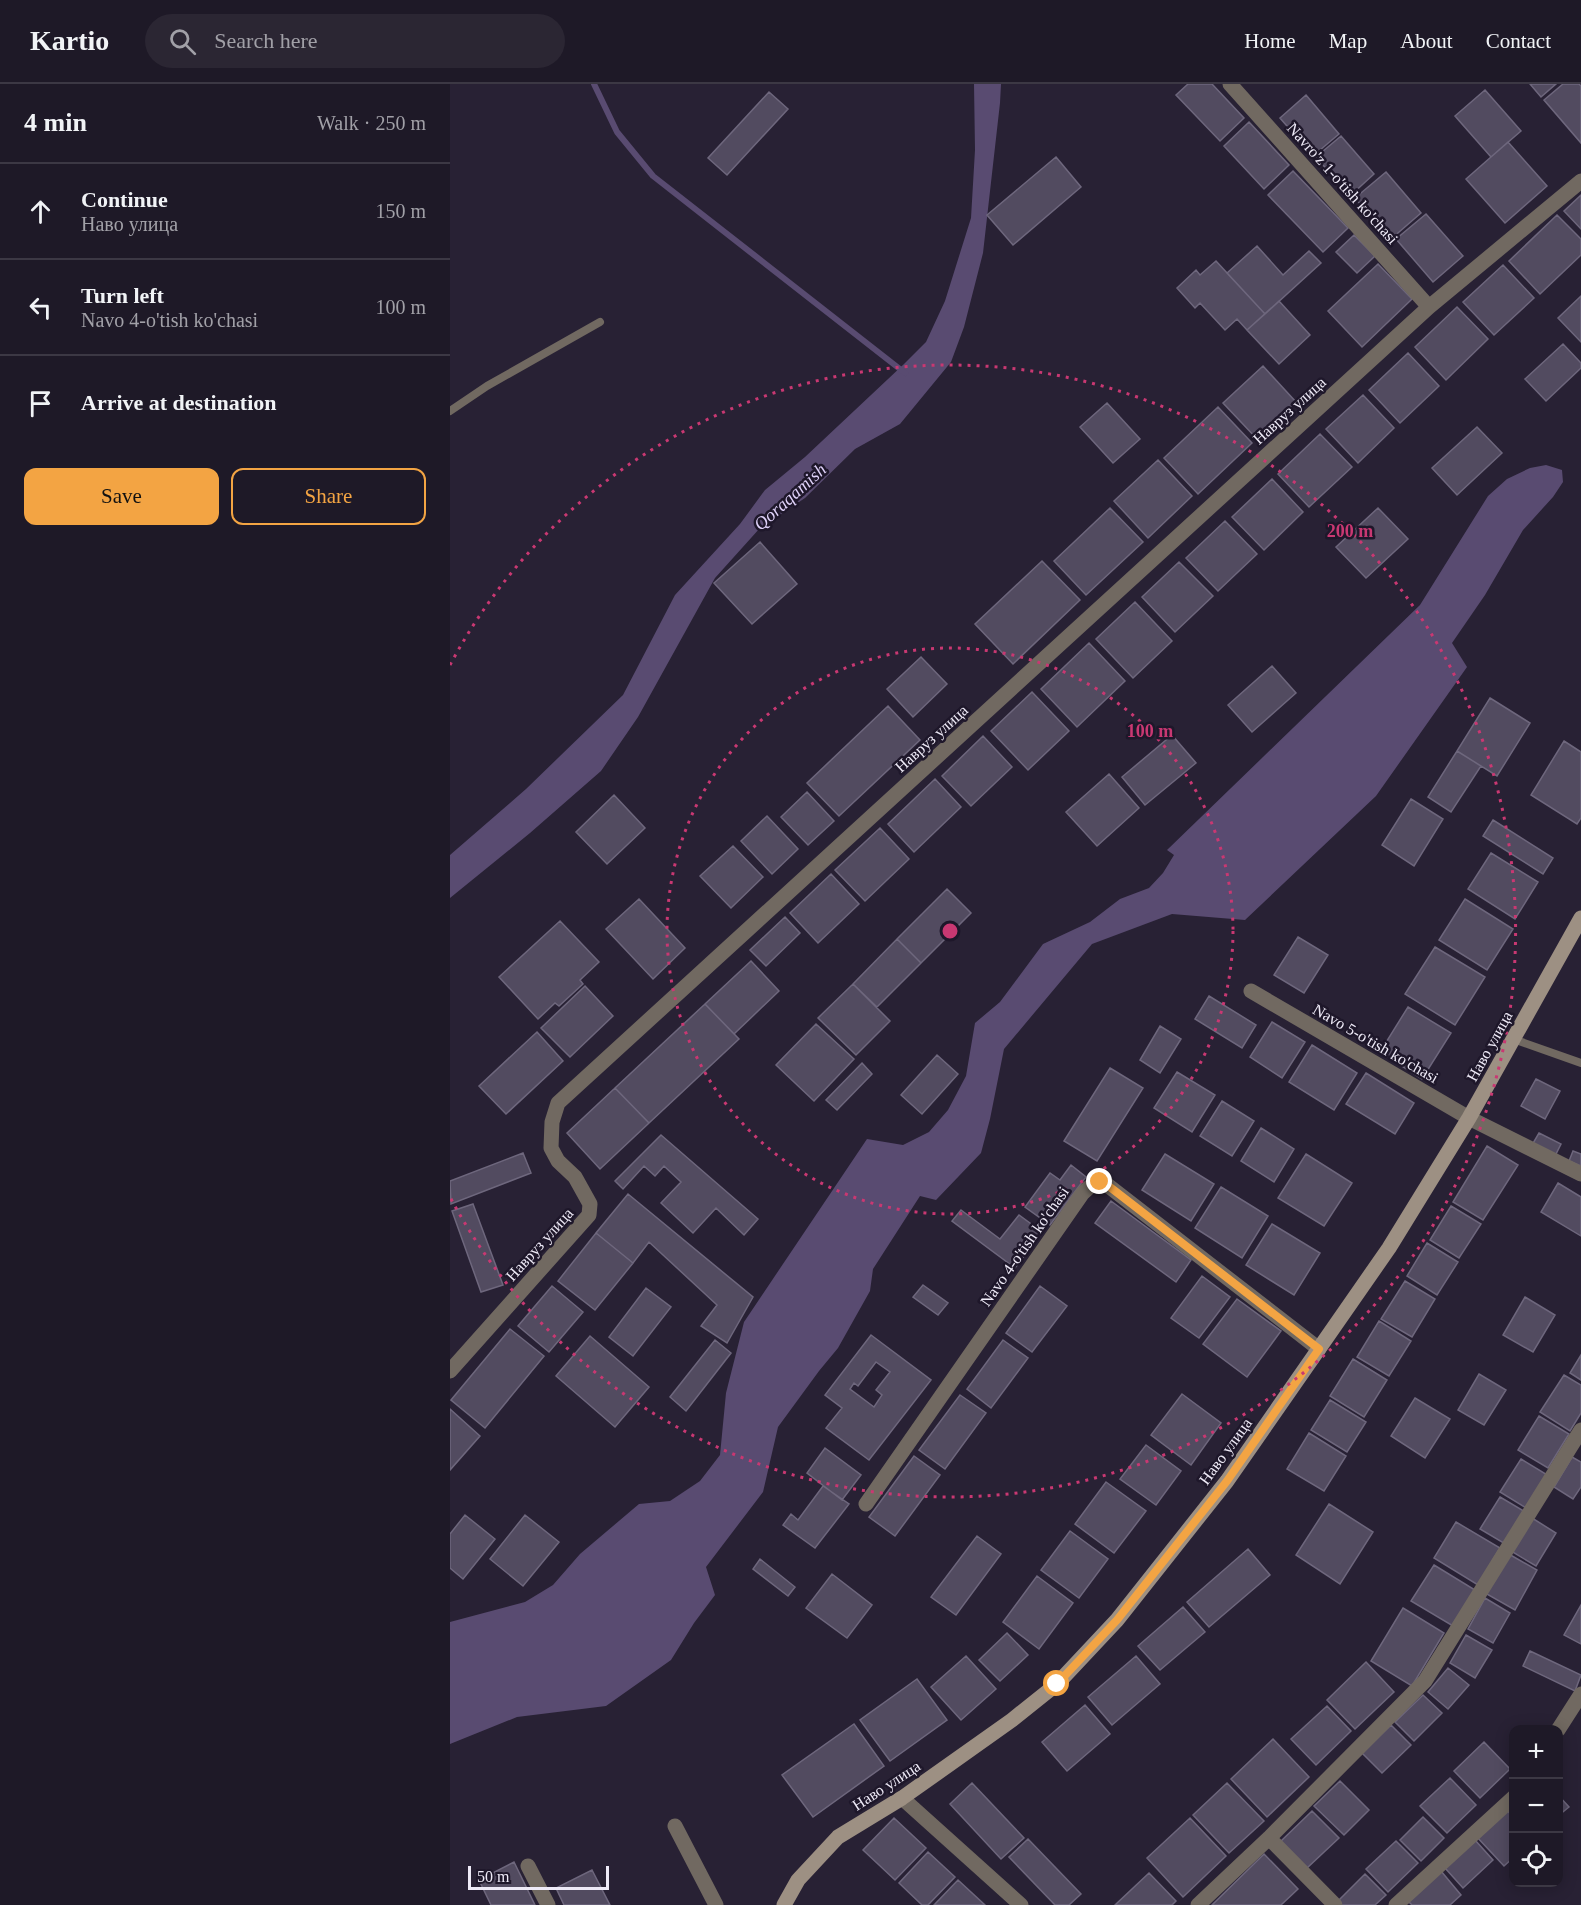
<!DOCTYPE html>
<meta charset="utf-8">
<style>
body{margin:0;font-family:"Times New Roman",serif;background:#2b2633;color:#f1f3f6}
.controls{position:absolute;right:18px;bottom:18px;display:grid;overflow:hidden;border-radius:12px;box-shadow:0 3px 15px #0003}
.controls button{width:54px;height:54px;display:grid;place-items:center;padding:0;border:0;border-bottom:2px solid #3c3844;background:#1e1927;color:#f1f3f6;font:30px sans-serif}
.scale{position:absolute;left:18px;bottom:15px;width:141px;box-sizing:border-box;padding-left:6px;border:3px solid #eeeaf7;border-top:0;font-size:16px;line-height:21px;white-space:nowrap;color:#eeeaf7;-webkit-text-stroke:4px #1e172a;paint-order:stroke}
.stop{position:absolute;width:18px;height:18px;margin:-14px;border:4px solid #f3a443;border-radius:50%;background:#fff}
.stop.end{background:#f3a443;border-color:#fff;box-shadow:0 2px 6px #0008}
.list{margin:0;padding:0;list-style:none}
h2{display:flex;justify-content:space-between;align-items:center;height:78px;margin:0;padding:0 24px;font-size:26px}
h2 small{font-size:20px;font-weight:400;color:#a1a0a7}
.list li{display:grid;grid-template-columns:39px 1fr auto;gap:18px;align-items:center;box-sizing:border-box;height:96px;padding:0 24px;border-top:2px solid #3c3844}
.list b{display:block;font-size:22px;white-space:nowrap}
.list p{margin:0;font-size:20px;white-space:nowrap;color:#a1a0a7}
.list em{font-size:20px;font-style:normal;color:#a1a0a7}
.actions{display:flex;gap:12px;padding:18px 24px}
.actions a{flex:1;padding:14px 0;border:2px solid #f3a443;border-radius:12px;text-align:center;font-size:21px;color:#f3a443}
.actions .main{background:#f3a443;color:#111}
.icon{flex:none;width:33px;height:33px;fill:none;stroke:currentColor;stroke-width:2;stroke-linecap:round;stroke-linejoin:round}
.map{position:relative;flex:none;width:1131px;height:1821px;overflow:hidden}
header{display:flex;align-items:center;gap:36px;box-sizing:border-box;height:84px;padding:0 30px;background:#1e1927;border-bottom:2px solid #3c3844}
header strong{font-size:28px}
nav{display:flex;gap:33px;margin-inline-start:auto;font-size:21px}
.search{width:420px;height:54px;background:#2b2633;display:flex;align-items:center;gap:15px;box-sizing:border-box;padding:0 21px;border-radius:33px;color:#a1a0a7;font-size:22px}
main{display:flex}
aside{flex:1;background:#1e1927}
.map>svg:first-child{display:block}
.water{fill:#594b71}
.lines{fill:none;stroke-linecap:round;stroke-linejoin:round}
.stream{stroke:#594b71;stroke-width:6}
.building{fill:#524b60;stroke:#6e677d;stroke-width:1.5;fill-rule:evenodd}
.lane{stroke:#716961;stroke-width:8}
.street{stroke:#716961;stroke-width:15}
.secondary{stroke:#9d9083;stroke-width:15}
.route{stroke:#f3a443;stroke-width:8}
.ring{fill:none;stroke:#c93872;stroke-width:3;stroke-dasharray:3 6}
.labels{text-anchor:middle;stroke-width:5;stroke-linejoin:round;paint-order:stroke}
.street-label{font-size:16px;fill:#eeeaf7;stroke:#1e172a}
.water-label{font-size:18px;font-style:italic;fill:#dfd2f9;stroke:#1e172a}
.centre{fill:#c93872;stroke:#1e172a;stroke-width:3}
.ring-label{font-size:18px;text-anchor:middle;font-weight:bold;fill:#c93872;stroke:#1e172a;stroke-width:5;stroke-linejoin:round;paint-order:stroke}
</style>
<header>
<strong>Kartio</strong>
<div class="search"><svg class="icon" aria-label="search" viewBox="0 0 24 24"><circle cx="10" cy="10" r="6"/><path d="M15 15l6 6"/></svg>Search here</div>
<nav><a>Home</a><a>Map</a><a>About</a><a>Contact</a></nav>
</header>
<main>
<aside>
<h2>4 min<small>Walk · 250 m</small></h2>
<ul class="list">
<li><svg class="icon" aria-label="ahead" viewBox="0 0 24 24"><path d="M12 20V5M6 11l6-6 6 6"/></svg><div><b>Continue</b><p>Наво улица</p></div><em>150 m</em></li>
<li><svg class="icon" aria-label="left" viewBox="0 0 24 24"><path d="M17 20v-9H6M10 6l-5 5 5 5"/></svg><div><b>Turn left</b><p>Navo 4-o'tish ko'chasi</p></div><em>100 m</em></li>
<li><svg class="icon" aria-label="arrive" viewBox="0 0 24 24"><path d="M6 21V4h12l-3 4 3 4H6"/></svg><div><b>Arrive at destination</b></div></li>
</ul>
<div class="actions"><a class="main">Save</a><a>Share</a></div>
</aside>
<div class="map">
<svg width="1131" height="1821" viewBox="0 0 1131 1821">
<rect width="100%" height="100%" fill="#282134"/>
<path class="water" d="M524,0H551L550,19L533,169L514,243L501,278L450,340L405,365L355,414L310,444L265,494L188,633L151,687L80,749L0,814V771L76,705L173,611L225,511L290,440L315,406L355,373L454,280L476,258L495,217L521,134L525,66Z
M1096,381L1112,386L1113,398L1103,413L1073,446L1035,511L1002,559L1017,583L926,712L795,836L722,830L642,860L554,965L540,1035L531,1069L486,1116L470,1112L423,1185L420,1207L388,1264L369,1287L328,1343L313,1408L256,1483L265,1511L244,1539L221,1576L156,1622L67,1633L0,1660V1538L75,1518L103,1501L130,1470L189,1420L220,1417L250,1397L270,1371L276,1309L294,1238L417,1055L453,1061L479,1048L498,1026L516,992L525,939L550,918L593,860L640,838L670,815L699,804L713,789L724,771L717,766L970,521L1038,412L1057,395L1080,384Z"/>
<g class="lines">
<path class="stream" d="M144,0L167,48L203,92L455,289"/>
</g>
<path class="building" d="M738,0H762L794,34L770,57L726,11Z
M1080,0H1106L1091,13Z
M1113,0H1129L1131,2V59L1094,16Z
M1035,6L1071,47L1041,73L1005,32Z
M319,8L338,25L277,91L258,74Z
M856,11L889,50L863,72L830,34Z
M799,38L839,81L814,105L774,62Z
M891,52L924,90L900,112L866,73Z
M1058,58L1097,102L1055,139L1016,95Z
M606,73L631,103L563,161L537,131Z
M843,87L898,144L873,168L818,111Z
M936,88L971,129L941,155L905,114Z
M1131,111V145L1114,127Z
M976,130L1013,172L983,198L946,155Z
M1107,131L1131,155V171L1090,210L1059,177Z
M904,151L925,172L907,189L886,168Z
M807,162L833,191L859,167L871,179L815,230L777,189Z
M766,177L815,230L797,246L787,235L775,246L750,219L745,224L727,204L746,186L750,191Z
M928,180L962,215L912,263L878,227Z
M1053,181L1084,214L1044,251L1013,218Z
M1131,212V258L1108,234Z
M829,217L860,251L829,280L797,246Z
M1007,223L1038,255L996,296L965,263Z
M1113,260L1131,279V284L1096,317L1075,295Z
M958,269L989,302L950,339L919,306Z
M813,282L846,318L807,355L773,319Z
M913,311L944,344L908,379L876,345Z
M657,319L690,355L663,379L630,343Z
M768,323L802,359L748,410L714,374Z
M1027,343L1052,369L1007,411L982,384Z
M870,350L902,383L859,423L828,390Z
M708,376L742,412L698,454L664,417Z
M822,395L853,428L814,466L782,433Z
M660,424L693,458L636,511L604,477Z
M928,424L958,455L916,494L886,463Z
M775,437L807,470L768,507L736,474Z
M310,458L347,500L302,540L264,499Z
M592,477L630,516L563,580L525,540Z
M729,478L763,512L725,548L692,513Z
M685,518L722,557L683,594L646,555Z
M639,559L675,597L627,643L591,605Z
M471,573L497,600L463,633L437,605Z
M822,582L846,609L802,648L778,621Z
M582,608L619,647L578,686L541,647Z
M1040,614L1080,639L1047,692L1007,667Z
M438,622L470,656L389,732L357,699Z
M722,651L746,679L695,721L672,693Z
M533,652L562,683L521,722L492,692Z
M1114,657L1131,668V734L1127,740L1081,711Z
M1007,667L1031,682L1001,728L978,713Z
M659,690L689,724L647,762L616,728Z
M485,695L511,723L464,768L438,740Z
M357,708L384,737L358,761L331,733Z
M164,711L195,744L157,780L126,748Z
M961,715L993,735L964,782L932,761Z
M317,732L348,765L322,790L291,757Z
M1043,736L1103,774L1093,790L1033,752Z
M430,744L459,775L415,817L385,786Z
M283,762L313,793L281,824L250,792Z
M1041,769L1088,798L1065,835L1018,805Z
M381,790L409,820L368,859L340,829Z
M497,805L521,829L471,879L447,855Z
M189,815L235,864L203,895L156,845Z
M1015,815L1063,845L1037,886L989,856Z
M335,833L350,849L316,882L300,866Z
M110,837L149,878L130,896L133,900L109,922L105,919L88,935L49,893Z
M848,853L878,871L854,909L824,891Z
M447,855L471,879L427,923L403,900Z
M985,863L1035,893L1005,941L955,910Z
M301,877L329,907L284,950L255,920Z
M403,900L440,937L406,971L368,934Z
M135,902L163,932L120,973L91,944Z
M759,912L806,941L792,964L745,935Z
M255,920L289,955L199,1039L165,1004Z
M958,923L1001,949L972,995L930,968Z
M822,938L855,958L832,994L800,973Z
M366,940L404,975L364,1017L326,981Z
M710,942L731,955L710,989L690,976Z
M87,948L113,977L56,1030L29,1002Z
M862,961L907,989L884,1026L839,998Z
M487,971L508,990L472,1030L451,1011Z
M412,979L422,990L387,1026L376,1016Z
M660,984L693,1004L647,1077L614,1057Z
M727,988L765,1011L742,1048L704,1024Z
M916,989L964,1019L945,1050L896,1020Z
M1086,995L1110,1007L1095,1035L1071,1022Z
M165,1004L199,1039L150,1085L117,1049Z
M772,1017L804,1037L782,1072L750,1052Z
M811,1044L844,1065L824,1098L791,1077Z
M1089,1049L1111,1060L1105,1072L1082,1061Z
M211,1051L308,1135L294,1151L266,1124L243,1149L211,1119L231,1098L214,1082L205,1092L194,1082L173,1105L165,1097Z
M1037,1062L1068,1081L1033,1136L1003,1118Z
M1123,1067L1131,1070V1082L1119,1077Z
M73,1069L81,1089L1,1120L0,1097Z
M715,1070L764,1100L741,1137L692,1106Z
M856,1070L902,1099L874,1142L828,1114Z
M621,1081L636,1093L600,1141L575,1123L600,1089L610,1096Z
M1108,1099L1131,1113V1152L1091,1128Z
M771,1103L818,1132L792,1174L745,1144Z
M178,1110L303,1213L277,1259L251,1242L267,1221L199,1158L183,1179L146,1149Z
M661,1117L741,1176L726,1198L645,1139Z
M23,1120L53,1201L31,1208L2,1127Z
M1001,1122L1031,1140L1009,1174L980,1156Z
M511,1126L550,1155L569,1131L592,1148L565,1184L502,1137Z
M822,1140L870,1169L844,1211L796,1181Z
M146,1149L183,1179L145,1226L108,1197Z
M977,1159L1008,1178L987,1211L957,1192Z
M752,1192L780,1213L749,1254L721,1234Z
M955,1197L985,1215L962,1253L931,1235Z
M473,1201L498,1219L488,1231L463,1213Z
M102,1202L133,1228L99,1268L68,1242Z
M590,1202L617,1222L582,1268L556,1249Z
M196,1204L221,1223L183,1272L159,1253Z
M1075,1213L1105,1231L1083,1268L1053,1251Z
M787,1215L831,1247L797,1293L753,1260Z
M929,1237L961,1257L939,1292L907,1273Z
M60,1245L94,1272L35,1344L1,1316Z
M421,1251L481,1296L419,1376L376,1344L392,1324L375,1311ZM426,1278L440,1288L426,1306L432,1311L424,1323L400,1305L404,1299L408,1302Z
M140,1252L199,1303L165,1343L106,1292Z
M265,1256L281,1269L236,1327L220,1313Z
M553,1256L578,1274L541,1324L517,1305Z
M1131,1271V1296L1120,1289Z
M903,1275L937,1296L914,1333L880,1312Z
M1029,1290L1056,1306L1034,1341L1008,1326Z
M1114,1291L1131,1301V1329L1120,1347L1090,1328Z
M732,1310L771,1339L741,1381L701,1351Z
M510,1311L536,1329L495,1385L469,1366Z
M965,1314L1000,1335L975,1374L941,1352Z
M880,1316L916,1338L897,1368L861,1346Z
M0,1325L30,1352L0,1386Z
M1089,1332L1119,1350L1098,1384L1068,1366Z
M859,1349L896,1372L874,1407L837,1385Z
M696,1361L731,1387L706,1421L670,1395Z
M375,1364L411,1391L392,1416L357,1389Z
M464,1372L490,1391L445,1452L419,1433Z
M1122,1373L1131,1378V1403L1123,1415L1104,1403Z
M1071,1375L1099,1392L1078,1425L1050,1408Z
M656,1398L696,1427L664,1469L625,1440Z
M373,1402L399,1420L365,1464L333,1441L341,1430L348,1436Z
M1050,1413L1077,1429L1057,1461L1030,1445Z
M879,1420L923,1448L890,1500L846,1471Z
M15,1431L45,1455L13,1495L0,1484V1450Z
M75,1431L109,1458L73,1502L40,1475Z
M1082,1434L1106,1449L1086,1482L1061,1467Z
M1006,1438L1050,1464L1028,1501L984,1474Z
M620,1447L658,1475L629,1514L591,1486Z
M527,1452L551,1470L506,1531L481,1513Z
M798,1465L820,1491L759,1543L737,1518Z
M1057,1469L1087,1486L1065,1526L1035,1509Z
M310,1475L345,1503L338,1512L303,1485Z
M984,1481L1025,1506L1003,1542L961,1517Z
M382,1490L422,1521L397,1554L356,1524Z
M587,1492L623,1519L589,1565L553,1538Z
M1035,1514L1060,1529L1043,1559L1018,1545Z
M1131,1521V1560L1114,1551Z
M733,1523L755,1548L710,1586L688,1562Z
M953,1524L994,1549L962,1602L921,1577Z
M557,1549L578,1571L550,1597L529,1576Z
M1016,1551L1042,1566L1025,1594L1000,1579Z
M1080,1567L1131,1591L1125,1607L1073,1582Z
M516,1572L546,1605L511,1636L481,1603Z
M686,1572L710,1600L662,1641L638,1613Z
M916,1578L944,1608L905,1645L877,1616Z
M998,1584L1019,1601L998,1625L978,1608Z
M467,1595L497,1636L440,1677L410,1636Z
M973,1611L992,1629L964,1657L945,1638Z
M635,1621L660,1650L617,1687L592,1658Z
M877,1622L901,1647L866,1681L841,1655Z
M404,1640L434,1682L363,1733L332,1691Z
M941,1641L961,1661L932,1689L912,1669Z
M823,1655L859,1693L817,1733L781,1695Z
M1034,1658L1060,1685L1030,1714L1004,1687Z
M1000,1694L1026,1721L997,1749L970,1722Z
M890,1697L919,1726L894,1751L864,1722Z
M522,1699L574,1754L551,1775L500,1720Z
M777,1699L814,1737L779,1769L743,1731Z
M1108,1711L1119,1723L1108,1732Z
M1056,1725L1064,1734V1773L1054,1782L1026,1752Z
M862,1727L889,1754L856,1785L830,1758Z
M973,1733L994,1754L971,1777L950,1756Z
M444,1734L476,1764L445,1796L413,1766Z
M740,1734L776,1772L733,1813L697,1774Z
M578,1755L631,1810L619,1821H605L559,1773Z
M1025,1756L1043,1776L1013,1804L995,1784Z
M946,1757L968,1779L938,1808L916,1785Z
M478,1768L505,1793L478,1821H472L449,1799Z
M814,1770L848,1805L831,1821H762Z
M64,1778L85,1821H41L29,1796Z
M142,1786L160,1821H114L106,1804Z
M991,1787L1011,1811L1000,1821H962L958,1817Z
M699,1789L726,1817L722,1821H665Z
M915,1790L936,1811L925,1821H890L887,1818Z
M508,1796L535,1821H484Z"/>
<g class="lines">
<path class="lane" d="M0,327L37,302L150,238
M1063,955L1131,979"/>
<path class="street" d="M780,0L979,223
M801,907L1019,1034L1131,1090
M0,1287L139,1131L140,1120L125,1093L108,1077L101,1064L102,1038L108,1019L979,223L1131,97
M416,1420L632,1110C640,1102 645,1096 656,1100L869,1265
M1108,1646L1131,1610
M452,1714L571,1821
M225,1742L266,1821
M819,1754L885,1821
M78,1782L98,1821
M748,1821L819,1754L975,1597L1131,1346
M946,1821L1064,1713"/>
<path class="secondary" d="M334,1821L348,1796L388,1753L452,1714L562,1636L607,1600L667,1536L777,1397L939,1164L1019,1034L1131,834"/>
</g>
<g class="lines">
<path class="route" d="M607,1600L667,1536L777,1397L869,1265L656,1100L650,1098"/>
</g>
<g class="ring">
<circle cx="500" cy="847" r="283"/>
<path d="M0 581A566 566 0 1 1 0 1113"/>
</g>
<g class="labels">
<g class="street-label">
<text transform="translate(893 99) rotate(48)" y="6">Navro'z 1-o'tish ko'chasi</text>
<text transform="translate(839 326) rotate(-42)" y="6">Навруз улица</text>
<text transform="translate(481 654) rotate(-42)" y="6">Навруз улица</text>
<text transform="translate(926 959) rotate(30)" y="6">Navo 5-o'tish ko'chasi</text>
<text transform="translate(1039 962) rotate(-61)" y="6">Наво улица</text>
<text transform="translate(89 1160) rotate(-48)" y="6">Навруз улица</text>
<text transform="translate(574 1162) rotate(-55)" y="6">Navo 4-o'tish ko'chasi</text>
<text transform="translate(775 1367) rotate(-54)" y="6">Наво улица</text>
<text transform="translate(436 1701) rotate(-33)" y="6">Наво улица</text>
</g>
<g class="water-label">
<text transform="translate(340 413) rotate(-42)" y="6">Qoraqamish</text>
</g>
</g>
<circle cx="500" cy="847" r="9" class="centre"/>
<g class="ring-label">
<text x="900" y="453">200 m</text>
<text x="700" y="653">100 m</text>
</g>
</svg>
<div class="controls">
<button>+</button>
<button>−</button>
<button><svg class="icon" aria-label="locate" viewBox="0 0 24 24"><circle cx="12" cy="12" r="6"/><path d="M12 2v4M12 18v4M2 12h4M18 12h4"/></svg></button>
</div>
<div class="scale">50 m</div>
<div class="stop" style="left:607px;top:1600px"></div>
<div class="stop end" style="left:650px;top:1098px"></div>
</div>
</main>
